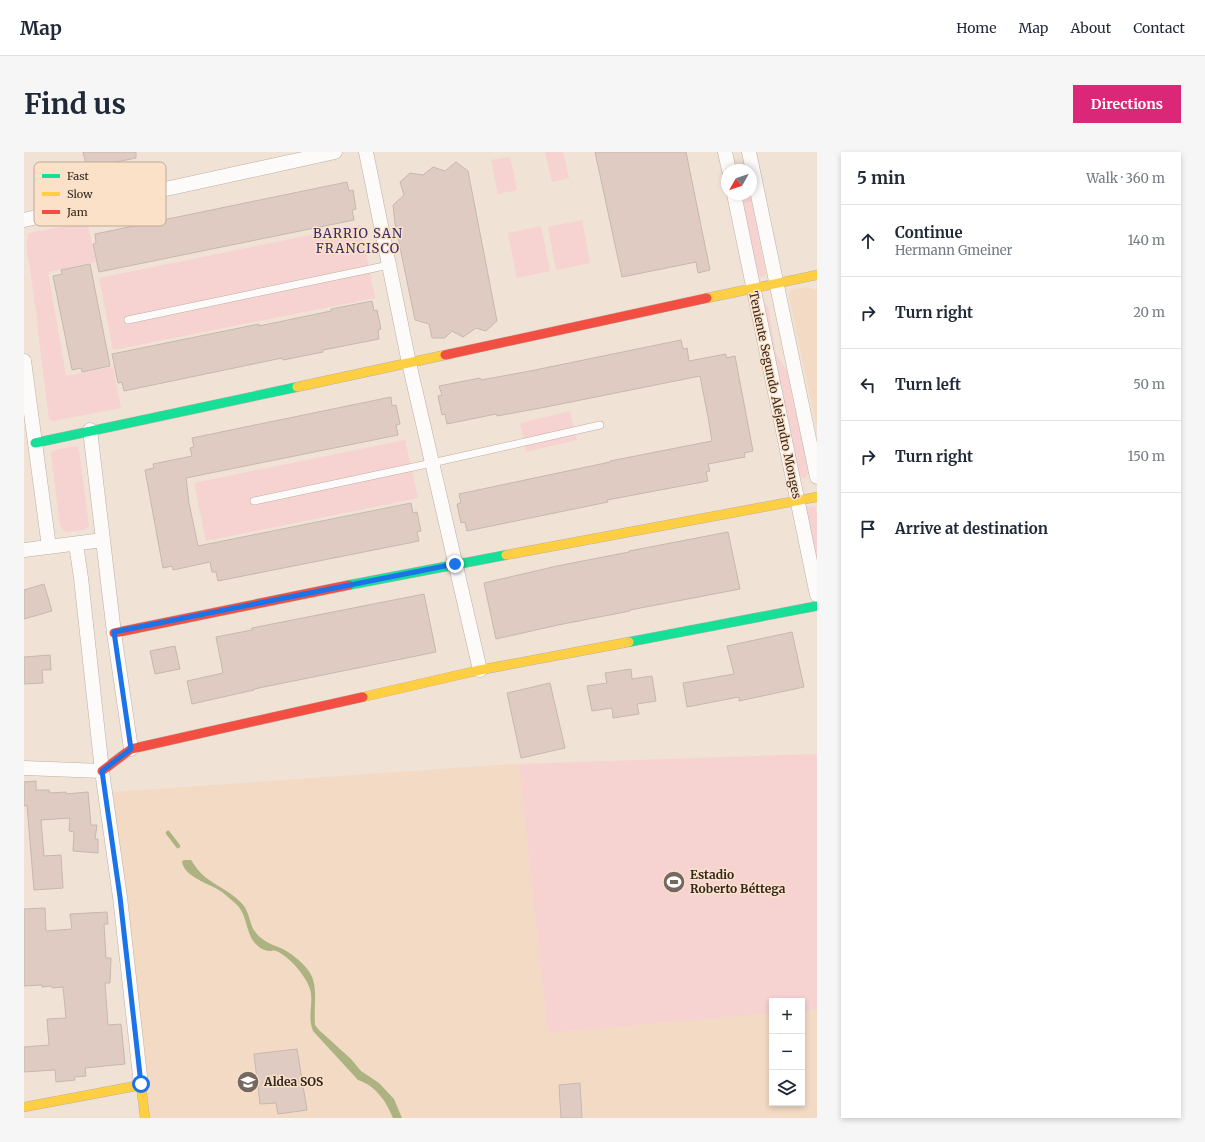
<!DOCTYPE html>
<meta charset="utf-8">
<style>
body{margin:0;font-family:Merriweather,serif;background:#f6f6f7;color:#1f2937}
.controls{position:absolute;right:12px;bottom:12px;display:grid;overflow:hidden;border-radius:0px;box-shadow:0 2px 6px #0003}
.controls button{width:36px;height:36px;display:grid;place-items:center;padding:0;border:0;border-bottom:1px solid #e0e1e3;background:#fff;color:#1f2937;font:20px sans-serif}
.compass{position:absolute;left:697px;top:12px;width:36px;height:36px;border-radius:50%;background:#fff;box-shadow:0 2px 6px #0003;rotate:230deg}
.stop{position:absolute;width:12px;height:12px;margin:-9px;border:3px solid #1a73e8;border-radius:50%;background:#fff}
.stop.end{background:#1a73e8;border-color:#fff;box-shadow:0 1px 4px #0008}
.list{margin:0;padding:0;list-style:none}
h2{display:flex;justify-content:space-between;align-items:center;height:52px;margin:0;padding:0 16px;font-size:17px}
h2 small{font-size:13px;font-weight:400;color:#747a83}
.list li{display:grid;grid-template-columns:26px 1fr auto;gap:12px;align-items:center;box-sizing:border-box;height:72px;padding:0 16px;border-top:1px solid #e0e1e3}
.list b{display:block;font-size:15px;white-space:nowrap}
.list p{margin:0;font-size:13px;white-space:nowrap;color:#747a83}
.list em{font-size:13px;font-style:normal;color:#747a83}
.icon{flex:none;width:22px;height:22px;fill:none;stroke:currentColor;stroke-width:2;stroke-linecap:round;stroke-linejoin:round}
.map{position:relative;flex:none;width:793px;height:966px;overflow:hidden;border-radius:0px}
header{display:flex;align-items:center;gap:24px;box-sizing:border-box;height:56px;padding:0 20px;background:#fff;border-bottom:1px solid #e0e1e3}
header strong{font-size:19px}
nav{display:flex;gap:22px;margin-inline-start:auto;font-size:14px}
.intro{display:flex;align-items:center;justify-content:space-between;box-sizing:border-box;height:96px;padding:0 24px}
h1{margin:0;font-size:28px}
.button{padding:10px 18px;border-radius:0px;background:#db2777;color:#fff;font-size:14px;font-weight:700}
main{display:flex;gap:24px;padding:0 24px}
aside{flex:1;background:#fff;border-radius:0px;box-shadow:0 2px 6px #0003}
.map>svg:first-child{display:block}
.built{fill:#f3dac5}
.green{fill:#f6d2d1}
.water{fill:#acb280}
.lines{fill:none;stroke-linecap:round;stroke-linejoin:round}
.stream{stroke:#acb280;stroke-width:4.5}
.building{fill:#e0cbc2;stroke:#c5b8b0}
.lane-casing{stroke:#bbafa5;stroke-width:8}
.street-casing{stroke:#bbafa5;stroke-width:15}
.fast-casing{stroke:#bbafa5;stroke-width:10}
.slow-casing{stroke:#bbafa5;stroke-width:10}
.jam-casing{stroke:#bbafa5;stroke-width:10}
.lane{stroke:#fdfbf9;stroke-width:7}
.street{stroke:#fdfbf9;stroke-width:14}
.fast{stroke:#16e098;stroke-width:9}
.slow{stroke:#ffcf43;stroke-width:9}
.jam{stroke:#f24e42;stroke-width:9}
.route{stroke:#1a73e8;stroke-width:5}
.labels{text-anchor:middle;stroke-width:3;stroke-linejoin:round;paint-order:stroke}
.street-label{font-size:12px;fill:#32271f;stroke:#fce1c9}
.poi-label{font-size:12px;font-weight:bold;fill:#32271f;stroke:#fce1c9;text-anchor:start}
.neighbourhood-label{font-size:13px;letter-spacing:1px;fill:#342e69;stroke:#fce1c9}
.key{fill:#fce1c9;stroke:#bfa996;stroke-width:1}
.key-label{font-size:11px;fill:#32271f}
</style>
<header>
<strong>Map</strong>
<nav><a>Home</a><a>Map</a><a>About</a><a>Contact</a></nav>
</header>
<div class="intro"><h1>Find us</h1><a class="button">Directions</a></div>
<main>
<div class="map">
<svg width="793" height="966" viewBox="0 0 793 966">
<rect width="100%" height="100%" fill="#f0e2d5"/>
<path class="built" d="M784,135L789,138H793V277L765,144L767,138Z
M487,612H495L524,881L748,861V951H778V859L793,857V966H118L75,641Z"/>
<path class="green" d="M521,0H539L545,26L528,30Z
M486,5L493,38L474,42L467,8Z
M717,42H726L742,122L741,124L736,125L734,122Z
M558,68L566,111L532,118L524,75Z
M63,70L72,110L24,120L42,224L89,215L97,256L29,269L26,268L25,266C18,218 14,170 7,123C5,110 0,92 5,81Z
M336,73L351,146L89,198L75,126Z
M517,74L526,119L493,126L484,81Z
M742,152L744,154L752,201L763,220L785,321L781,326H778L775,322L740,155Z
M546,259L553,288L502,300L496,271Z
M381,288L394,346L182,389L170,331Z
M53,294L55,298L65,374L60,378L42,380L36,374L27,302V300L31,298Z
M791,354L793,364V409L782,356Z
M793,602V857L778,859V849H748V861L524,881L495,612Z"/>
<path class="water" d="M161,708H167C171,714 175,720 181,725C194,735 210,741 220,754C228,766 224,775 237,786C245,793 255,794 264,800C300,825 289,836 291,873L295,878L327,907L337,919L355,931L370,947L378,966H369C362,949 352,934 334,928L289,879C283,864 290,851 286,837C282,824 265,804 252,799C249,798 249,799 246,799C240,799 234,795 230,790C222,780 223,764 214,754C209,749 203,744 198,740C187,732 159,725 158,709Z"/>
<g class="lines">
<path class="stream" d="M144,681L154,694"/>
</g>
<path class="building" d="M59,0H112V6L63,16Z
M571,0H662L686,118L674,121L672,110L598,125Z
M432,10L444,19L473,169L462,179L452,176L439,185L428,179L421,186H408L405,172L391,168L371,71L369,53L380,43L376,30L386,21L399,23L409,15L421,19Z
M323,30L325,39L329,38L332,57L328,58L330,68L75,120L69,92L72,91L71,82Z
M66,112L86,214L58,220L57,216L48,218L29,124L38,122L37,118Z
M348,149L350,159L353,158L357,177L354,178L355,187L299,198V200L259,208L258,206L100,239L98,230L94,231L88,202L235,172V174L307,159V157Z
M657,188L659,197L663,196L665,209L702,202V206L711,204L729,299L720,301L721,305L684,312L686,319L682,320L684,329L583,348L584,350L443,379L441,370L437,371L433,352L437,351L435,342L586,310V309L688,289L684,265L676,224L522,255L473,264L472,262L423,272L421,262L418,263L414,244L418,243L415,234L456,226L457,228L506,219Z
M367,245L368,254L372,253L376,272L372,273L374,283L162,326L165,351L174,394L387,351L389,361L393,360L397,379L393,380L395,389L194,429L192,420H188L186,410L149,418L148,414L139,416L121,318L130,316L129,312L168,304L166,296L170,295L168,286Z
M704,380L716,437L606,458V459L534,473L472,487L460,431L533,414L605,400V399Z
M20,432L28,459L0,467V438Z
M400,442L412,500L230,537V538L168,552L163,529L199,521L192,485L228,478V476Z
M768,480L780,535L715,549V545L663,555L659,531L710,522L703,494Z
M151,494L156,517L131,522L126,499Z
M26,503L27,518H18L19,531L0,532V505Z
M607,517L608,527L628,524L632,549L613,552L615,562L589,566L588,556L568,559L563,534L583,531L581,521Z
M526,531L541,596L497,606L483,541Z
M12,629V638H25L26,641L42,640V642L64,640L67,673H73L71,687H74V701L49,699L50,680L45,679L46,666L17,668L20,704L37,703L39,736L10,738L3,653L0,654V630Z
M21,756L22,779L48,777L46,762L83,760L84,772H80L82,806H87L86,831H81L84,873L97,872L101,912L61,916L62,924L50,925L51,928L32,930L31,918L0,920V895L25,893L23,867L42,866L39,835L28,836L27,834L18,835V833L0,834V757Z
M273,897L283,958L254,962L252,951L236,952L230,902Z
M556,931L558,966H537L535,933Z"/>
<g class="lines">
<g class="lane-casing">
<path id="lane" d="M104,168L365,113
M230,349L408,311L576,273"/>
</g>
<g class="street-casing">
<path id="street" d="M342,0L385,211L456,518
M701,0L705,18
M725,0L793,325
M710,42L793,443
M0,68L311,0
M0,209L25,395
M66,278L90,481L107,597
M52,392L57,426L78,619L96,745L117,933
M0,398L79,388
M0,616L78,619"/>
</g>
<g class="fast-casing">
<path id="fast" d="M11,291L273,235
M325,433L482,403
M605,490L793,454"/>
</g>
<g class="slow-casing">
<path id="slow" d="M683,146L793,123
M273,235L421,203
M482,403L793,345
M339,545L456,518L605,490
M0,955L117,933L121,966"/>
</g>
<g class="jam-casing">
<path id="jam" d="M421,203L683,146
M90,481L325,433
M78,619L107,597L339,545"/>
</g>
<use href="#lane" class="lane"/>
<use href="#street" class="street"/>
<use href="#fast" class="fast"/>
<use href="#slow" class="slow"/>
<use href="#jam" class="jam"/>
</g>
<g class="lines">
<path class="route" d="M117,932L96,745L78,619L107,597L90,480L431,412"/>
</g>
<defs>
<g id="stadium-disc" transform="scale(1.15)"><circle r="9.5" fill="#74685f" stroke="#fce1c9"/><path d="M0-5a6.5 5 0 1 0 0 10a6.5 5 0 1 0 0-10ZM-3.5-1.8h7v3.6h-7Z" fill="#fff"/></g>
<g id="school-disc" transform="scale(1.15)"><circle r="9.5" fill="#74685f" stroke="#fce1c9"/><path d="M0-5L7-2L0 1L-7-2ZM-4 1L0 2.5L4 1V4Q0 6-4 4Z" fill="#fff"/></g>
</defs>
<g fill-rule="evenodd">
<use href="#stadium-disc" x="650" y="730"/>
<use href="#school-disc" x="224" y="930"/>
</g>
<g class="labels">
<g class="street-label">
<text transform="translate(751 243) rotate(78)" y="4">Teniente Segundo Alejandro Monges</text>
</g>
<g class="poi-label">
<text x="666" y="727">Estadio<tspan x="666" dy="14">Roberto Béttega</tspan></text>
<text x="240" y="934">Aldea SOS</text>
</g>
<g class="neighbourhood-label">
<text x="334" y="86">BARRIO SAN<tspan x="334" dy="15">FRANCISCO</tspan></text>
</g>
</g>
<rect x="10" y="10" width="132" height="64" rx="6" class="key"/>
<rect x="18" y="22" width="18" height="4" fill="#16e098"/>
<rect x="18" y="40" width="18" height="4" fill="#ffcf43"/>
<rect x="18" y="58" width="18" height="4" fill="#f24e42"/>
<g class="key-label">
<text x="43" y="28">Fast</text>
<text x="43" y="46">Slow</text>
<text x="43" y="64">Jam</text>
</g>
</svg>
<div class="controls">
<button>+</button>
<button>−</button>
<button><svg class="icon" aria-label="layers" viewBox="0 0 24 24"><path d="M12 4l9 5-9 5-9-5zM3 14l9 5 9-5"/></svg></button>
</div>
<svg class="compass" viewBox="-18 -18 36 36"><path d="M0-13l5 13h-10z" fill="#e53935"/><path d="M0 13l5-13h-10z" fill="#747a83"/></svg>
<div class="stop" style="left:117px;top:932px"></div>
<div class="stop end" style="left:431px;top:412px"></div>
</div>
<aside>
<h2>5 min<small>Walk · 360 m</small></h2>
<ul class="list">
<li><svg class="icon" aria-label="ahead" viewBox="0 0 24 24"><path d="M12 20V5M6 11l6-6 6 6"/></svg><div><b>Continue</b><p>Hermann Gmeiner</p></div><em>140 m</em></li>
<li><svg class="icon" aria-label="right" viewBox="0 0 24 24"><path d="M7 20v-9h11M14 6l5 5-5 5"/></svg><div><b>Turn right</b></div><em>20 m</em></li>
<li><svg class="icon" aria-label="left" viewBox="0 0 24 24"><path d="M17 20v-9H6M10 6l-5 5 5 5"/></svg><div><b>Turn left</b></div><em>50 m</em></li>
<li><svg class="icon" aria-label="right" viewBox="0 0 24 24"><path d="M7 20v-9h11M14 6l5 5-5 5"/></svg><div><b>Turn right</b></div><em>150 m</em></li>
<li><svg class="icon" aria-label="arrive" viewBox="0 0 24 24"><path d="M6 21V4h12l-3 4 3 4H6"/></svg><div><b>Arrive at destination</b></div></li>
</ul>
</aside>
</main>
